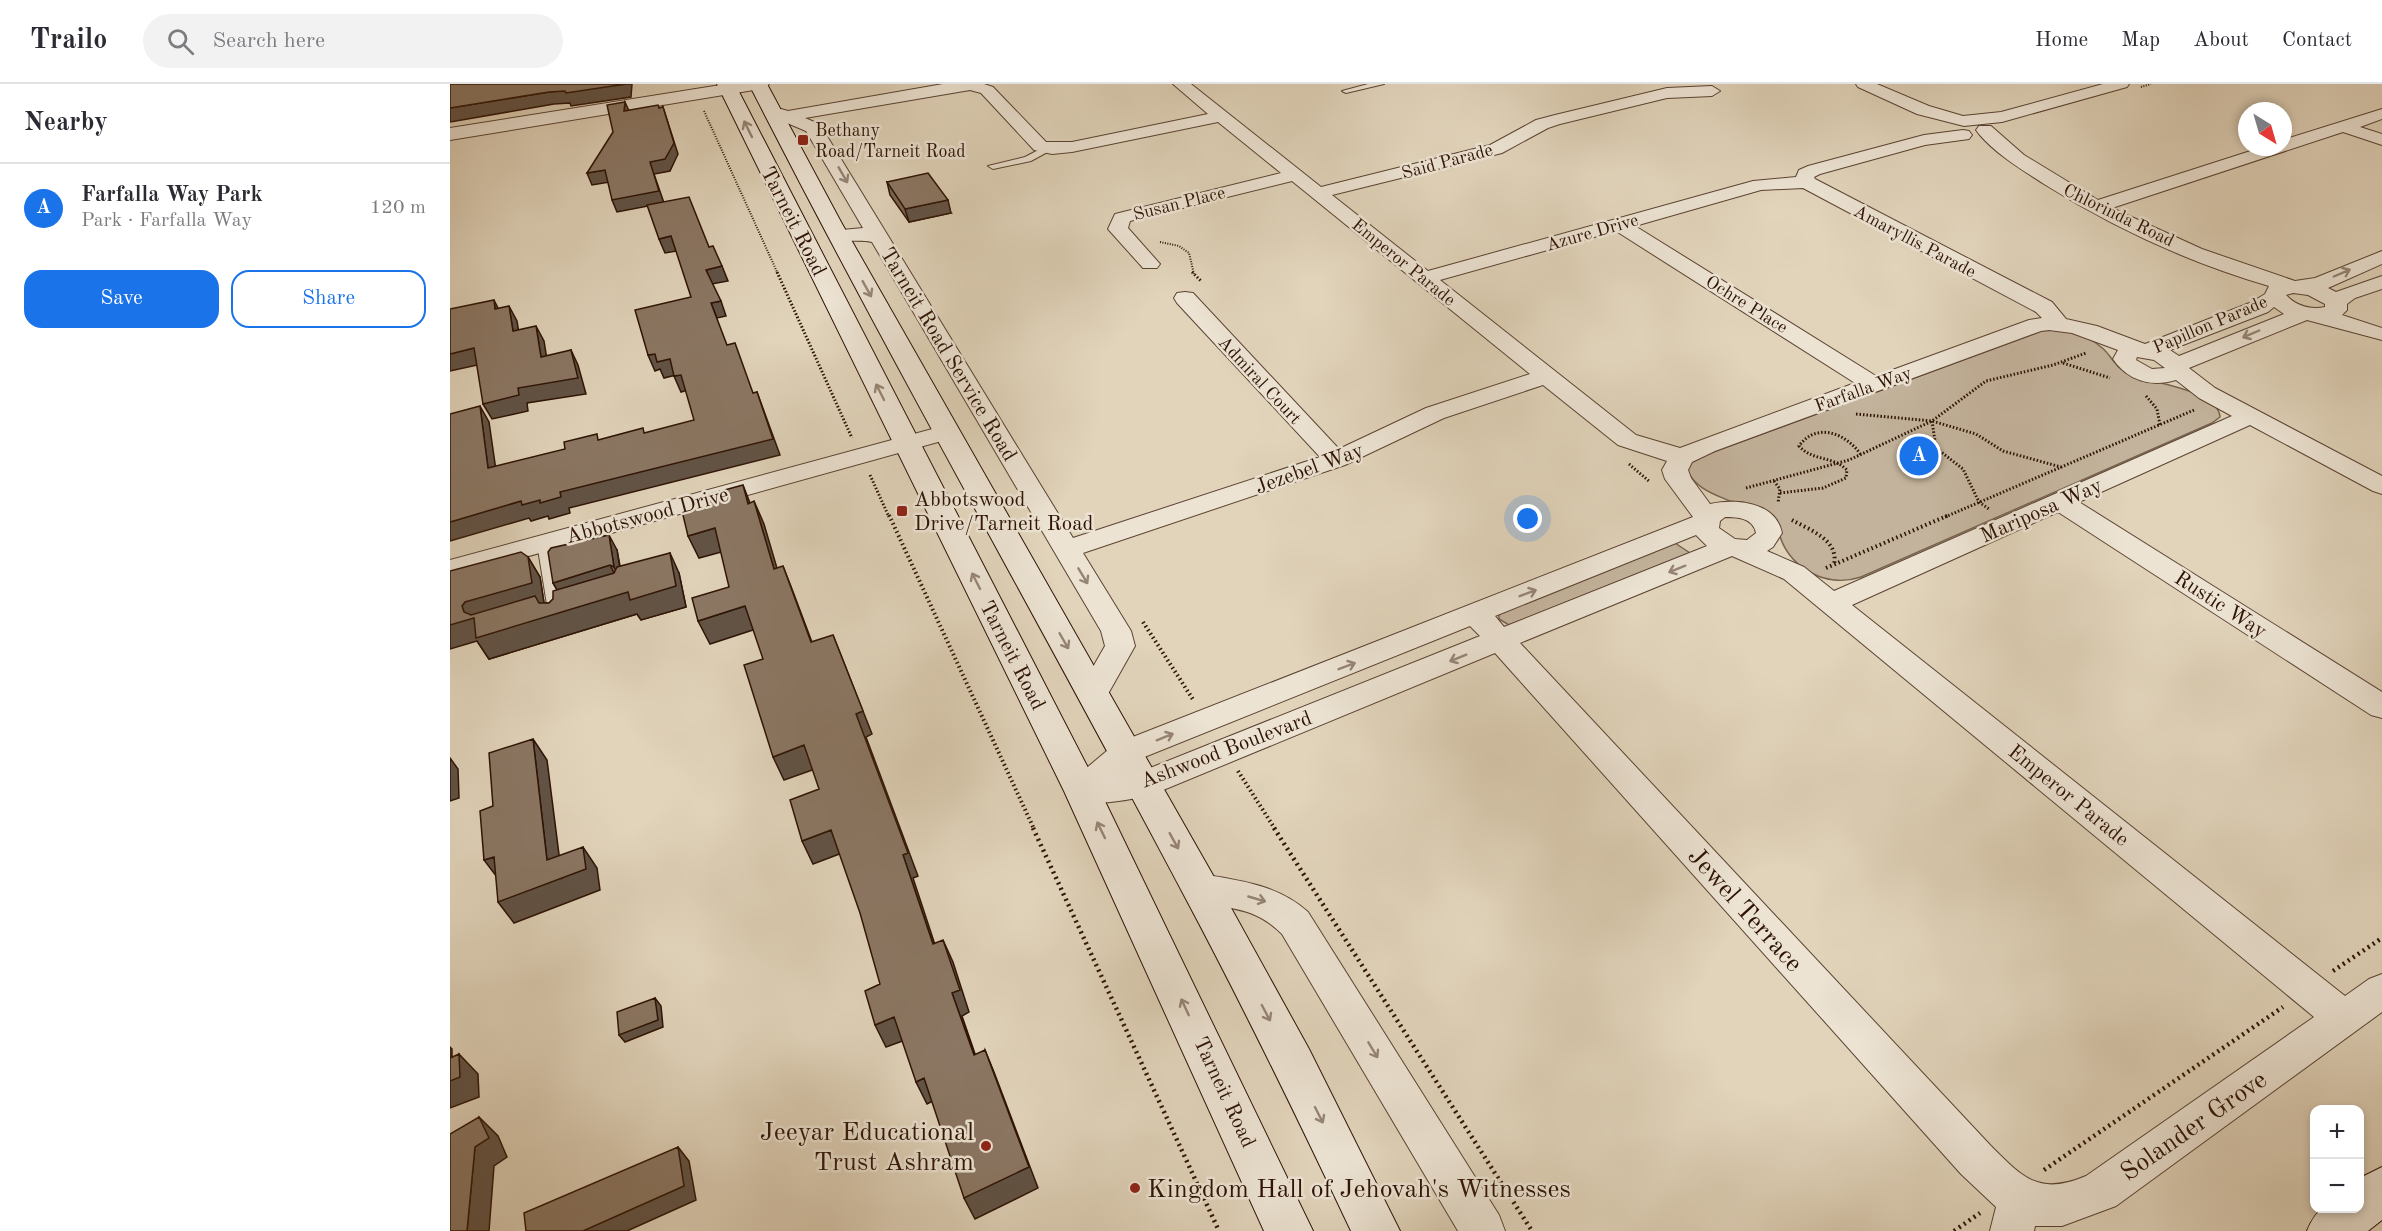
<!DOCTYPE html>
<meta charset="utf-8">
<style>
body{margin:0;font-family:"Old Standard TT",serif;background:#f2f2f3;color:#2b2b33}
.controls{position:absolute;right:18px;bottom:18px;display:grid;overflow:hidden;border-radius:12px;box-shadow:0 3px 9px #0003}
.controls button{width:54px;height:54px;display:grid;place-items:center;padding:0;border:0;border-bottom:2px solid #e1e1e2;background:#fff;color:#2b2b33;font:30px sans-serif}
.compass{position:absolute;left:1788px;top:18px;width:54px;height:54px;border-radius:50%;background:#fff;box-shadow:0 3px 9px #0003;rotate:143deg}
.you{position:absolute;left:1078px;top:435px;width:21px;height:21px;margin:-15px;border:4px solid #fff;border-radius:50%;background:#1a73e8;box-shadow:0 0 0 9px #1a73e833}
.badge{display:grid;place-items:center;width:39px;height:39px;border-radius:50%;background:#1a73e8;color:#fff;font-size:20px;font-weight:700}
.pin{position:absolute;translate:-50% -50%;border:3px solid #fff;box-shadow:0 2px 6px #0006}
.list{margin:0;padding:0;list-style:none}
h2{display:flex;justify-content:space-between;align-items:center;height:78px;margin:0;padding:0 24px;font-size:26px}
h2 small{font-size:20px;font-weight:400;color:#7c7c81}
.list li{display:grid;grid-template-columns:39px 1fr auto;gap:18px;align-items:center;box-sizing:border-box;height:90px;padding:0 24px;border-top:2px solid #e1e1e2}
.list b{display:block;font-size:22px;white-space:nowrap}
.list p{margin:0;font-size:20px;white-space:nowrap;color:#7c7c81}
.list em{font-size:20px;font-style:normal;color:#7c7c81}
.actions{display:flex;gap:12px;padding:18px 24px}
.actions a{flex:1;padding:14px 0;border:2px solid #1a73e8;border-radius:18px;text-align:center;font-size:21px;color:#1a73e8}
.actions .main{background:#1a73e8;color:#fff}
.icon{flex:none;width:33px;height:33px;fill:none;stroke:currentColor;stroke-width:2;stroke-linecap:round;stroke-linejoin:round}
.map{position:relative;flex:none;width:1932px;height:1147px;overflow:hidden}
header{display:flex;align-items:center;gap:36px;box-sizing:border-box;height:84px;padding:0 30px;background:#fff;border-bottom:2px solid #e1e1e2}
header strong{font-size:28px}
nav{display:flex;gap:33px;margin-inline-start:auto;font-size:21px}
.search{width:420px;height:54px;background:#f2f2f3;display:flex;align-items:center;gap:15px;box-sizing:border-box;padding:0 21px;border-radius:33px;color:#7c7c81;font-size:22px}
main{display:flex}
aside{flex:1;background:#fff}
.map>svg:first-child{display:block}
.green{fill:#c3b39c;stroke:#786350;stroke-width:1.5}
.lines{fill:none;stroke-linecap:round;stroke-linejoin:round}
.service-casing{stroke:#5b4332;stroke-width:2}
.minor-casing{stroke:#5b4332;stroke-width:2}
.tertiary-casing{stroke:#5b4332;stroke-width:2}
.secondary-casing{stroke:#2e1305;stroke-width:2}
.path-far3{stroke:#2e1305;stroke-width:2;stroke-dasharray:1 1.5;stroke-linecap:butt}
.path-far2{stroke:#2e1305;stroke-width:3;stroke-dasharray:1.5 2;stroke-linecap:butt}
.path-far1{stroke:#2e1305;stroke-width:4;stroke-dasharray:1.5 3;stroke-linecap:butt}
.path{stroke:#2e1305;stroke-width:4.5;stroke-dasharray:2 4;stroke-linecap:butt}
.service{fill:#ece3d3;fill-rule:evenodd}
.minor{fill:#ece3d3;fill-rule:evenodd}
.tertiary{fill:#ece3d3;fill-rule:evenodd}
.secondary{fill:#ece3d3;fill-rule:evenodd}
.wall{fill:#786656;stroke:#2e1305;stroke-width:1.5}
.shaded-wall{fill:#615346;stroke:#2e1305;stroke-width:1.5}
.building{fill:#8b7764;stroke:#2e1305;stroke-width:1.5}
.oneway{stroke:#968576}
.poi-dot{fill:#8f2418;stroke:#ece3d3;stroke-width:2}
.labels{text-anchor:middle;stroke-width:5;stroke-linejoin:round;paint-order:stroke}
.far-poi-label{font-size:18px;fill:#2e1305;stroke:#ece3d3;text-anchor:start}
.far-street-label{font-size:18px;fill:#2e1305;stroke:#ece3d3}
.street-label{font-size:21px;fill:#2e1305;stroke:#ece3d3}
.poi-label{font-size:21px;fill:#2e1305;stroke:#ece3d3;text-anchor:start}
.near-street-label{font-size:26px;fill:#2e1305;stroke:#ece3d3}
.near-poi-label{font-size:26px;fill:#2e1305;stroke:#ece3d3;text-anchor:end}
</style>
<header>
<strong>Trailo</strong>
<div class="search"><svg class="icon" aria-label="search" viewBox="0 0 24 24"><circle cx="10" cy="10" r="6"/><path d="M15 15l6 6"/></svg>Search here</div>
<nav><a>Home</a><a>Map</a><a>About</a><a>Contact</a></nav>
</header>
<main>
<aside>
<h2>Nearby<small></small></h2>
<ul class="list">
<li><span class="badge">A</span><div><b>Farfalla Way Park</b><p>Park · Farfalla Way</p></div><em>120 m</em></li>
</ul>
<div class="actions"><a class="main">Save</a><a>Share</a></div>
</aside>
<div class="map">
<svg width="1932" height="1147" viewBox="0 0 1932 1147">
<rect width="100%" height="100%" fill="#e1d4bb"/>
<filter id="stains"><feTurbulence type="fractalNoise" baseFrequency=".00333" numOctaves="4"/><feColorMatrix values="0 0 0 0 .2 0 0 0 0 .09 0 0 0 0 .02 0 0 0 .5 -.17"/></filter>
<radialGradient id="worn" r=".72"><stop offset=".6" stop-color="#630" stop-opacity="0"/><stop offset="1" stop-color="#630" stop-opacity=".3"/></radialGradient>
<path class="green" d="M1613,245C1627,250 1640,253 1651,263C1658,268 1661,275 1666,280C1673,289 1685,292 1695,295C1712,300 1769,309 1770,333L1762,339L1411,493C1375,505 1336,483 1328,445C1313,436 1298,425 1282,418C1264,410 1246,405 1237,386L1242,378L1258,370L1591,247Z
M1225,459L1240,469L1059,541L1049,535V531L1053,527Z"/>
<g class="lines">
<g class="service-casing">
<path id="service" d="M918,0H934L896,9L892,7Z
M598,61L602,64L601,66L581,77L543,85L538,82L575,73Z
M94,455L101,459L113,533L106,538L99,533L87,459Z"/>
</g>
<g class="minor-casing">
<path id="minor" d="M493,0H534L543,3L596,58H622L758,30L723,0H741L871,103L1040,61L1086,36L1105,31L1217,4L1262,2L1270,7L1262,12L1217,14L1110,40L1098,44L1052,69L882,111L978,187L1303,97L1346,93L1349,86L1358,82L1474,51L1513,46L1519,47L1522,51L1519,55L1475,61L1370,90L1364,93L1365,95L1602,218L1616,235L1647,242L1695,260L1802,218L1815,210L1819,202C1740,179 1664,144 1594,100C1571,85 1547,71 1529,50L1526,46L1529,42H1541L1574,71L1648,116L1813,63H1833V56L1932,25V35L1910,43L1932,50V61L1893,48L1662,124L1752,165L1845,197L1865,194L1932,167V180L1878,204L1886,208L1932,192V205L1905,214L1897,220V226L1892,231L1932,244V256L1857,236L1739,284L1765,304L1932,392V410L1923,407L1800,341L1629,418L1932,608V634L1921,631L1608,428L1402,521L1895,912L1919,895L1932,890V928L1666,1122L1612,1142H1585L1584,1147H1540L1546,1123L1511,1090L1045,569L706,709C684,716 642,723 620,716L615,707L620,698L665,660L1243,433L1215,395L1212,386L1217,377L1168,361L1093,301L994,334L895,381L633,469L681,547L685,562L654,617L643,620L632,617L628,609L655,562L651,547L422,158C408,155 394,159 381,155L378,151L381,147L413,144L356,47L325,34L323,30L331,25L338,27ZM520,6L531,9L584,66L602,70L622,68L768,38L831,89L665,130L658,145L693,184H707L710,180L678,144L680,137L842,97L1080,290L976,324L889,365L743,209L735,208L727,209L724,214L727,219L870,373L623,454L372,44L369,40L355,34ZM1353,104L1586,228L1592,234L1579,236L1426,292L1185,142L1311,106ZM1166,147L1405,299L1230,364L1186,351L990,196ZM1843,209L1858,211L1875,220V223C1861,226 1846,222 1836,211ZM1824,223L1834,230L1729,272L1720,266L1818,228ZM1599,246L1622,249L1668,266L1663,275C1677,296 1701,304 1726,296L1749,314L1782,332L1384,507L1354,483L1317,467L1323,463L1332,449C1326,418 1286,414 1260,420L1241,394L1238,386L1242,378L1265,367L1591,247ZM1687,273L1704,276L1715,284L1702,285L1686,276ZM1275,433C1288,433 1303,434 1306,449L1297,456L1285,455L1269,444L1270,437ZM1246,451L1257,462L1054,543L1045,532ZM1282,472L1334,495L1864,933L1636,1092C1589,1112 1573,1094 1541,1062L1070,559ZM1020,542L1030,552L690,688L672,690L687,676Z
M1406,0H1427L1479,22L1513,32L1551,28L1653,0H1679L1677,3L1552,38L1514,42L1467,30L1408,3Z
M497,341L506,343L509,348L506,353L0,494V476Z
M750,790C789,796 828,801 858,828L1049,1131L1055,1147H1008L832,850C801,819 775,827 737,814L732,804L737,794Z"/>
</g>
<g class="tertiary-casing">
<path id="tertiary" d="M277,0H319L316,4L310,5L0,56V44Z"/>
</g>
<g class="secondary-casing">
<path id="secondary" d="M267,0H285L650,707L863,1147H814L614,707Z
M299,0H317L391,138L764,793L859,965L950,1147H901C848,1035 794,924 736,815C592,542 439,275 299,0Z
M1932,1083V1136L1918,1147H1857C1870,1116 1879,1124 1910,1124V1094Z"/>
</g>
<path class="path-far3" d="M1691,3L1701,0
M254,27L328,190
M710,158L729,162L739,169L744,190"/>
<path class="path-far2" d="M327,188L402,354
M742,188L751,197
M1613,279L1660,294
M1696,312L1707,325L1710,341
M1406,330L1482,337L1526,350L1553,367L1611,383
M1482,337L1486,364L1513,385L1529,418L1539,425
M1179,380L1200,398
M420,391L439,433
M1324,397L1330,405L1328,419
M1296,404L1399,376L1482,337L1536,297L1603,281L1636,269
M1330,409L1373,404L1396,394L1397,386C1383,372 1362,377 1349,362C1367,337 1397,350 1411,371
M1495,433L1744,326"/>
<path class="path-far1" d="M439,431L584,745
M1342,436C1360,446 1389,456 1384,480
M1376,484L1499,431
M693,538L744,617
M788,687L825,745"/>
<path class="path" d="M583,744L769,1147
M824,744L1082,1147
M1883,887L1932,854
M1594,1086L1833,923
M1504,1147L1530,1129"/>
<use href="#service" class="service"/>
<use href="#minor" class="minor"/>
<use href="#tertiary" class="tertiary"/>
<use href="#secondary" class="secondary"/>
</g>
<path class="wall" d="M437,98L501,129L459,138L440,111Z
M167,466L170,482L229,489L236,523L191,536L187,530L39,575L27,557L78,473L90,493L94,519H99L103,515L107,506L103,499Z"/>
<path class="shaded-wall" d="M176,0H182L181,13L121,22L120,19L104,20L0,38V24L99,8Z
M175,18L180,29L174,27Z
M213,23L228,70L220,87L204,90L214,119L167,128L162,116L200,78Z
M155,86L160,98L142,101L137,89Z
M498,116L501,129L459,138L455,125Z
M221,152L227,167L215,169L209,155Z
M272,182L278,197L262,200L256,186Z
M44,216L51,230L45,225Z
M271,217L276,232L267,234L261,219Z
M59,222L67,237L71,262L63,247Z
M86,242L94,257L99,288L91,273Z
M24,264L32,280L0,287V270Z
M121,266L128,281L136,310L77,319L78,327L42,335L33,320L68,304Z
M205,270L220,275L226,291L214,294L210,285L205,287L198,271Z
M231,291L238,306L231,308L224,292Z
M307,308L330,371L119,424L120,429L99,435L98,432L81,437L79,434L0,457V438L71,417L110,408Z
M30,322L39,338L48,400L38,384Z
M293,401L302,424L298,420Z
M304,417L314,440L334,508L324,485Z
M265,444L275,467L249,474L238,452Z
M159,451L167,466L172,498L164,483Z
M220,469L229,489L236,523L191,536L187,530L39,575L27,557L0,565V541L14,528L12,522L15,518L78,473L90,493L94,519L35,551Z
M160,481L168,497L112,514L103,499Z
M333,482L342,505L371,582L361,558Z
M295,522L306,545L260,560L248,537Z
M383,551L422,650L416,653L468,792L463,794L492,882L483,860L453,771L406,630Z
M83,655L97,676L112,794L133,763L147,784L150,806L64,839L48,818L97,776Z
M354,661L365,685L334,696L323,673Z
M0,674L8,685L9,714L0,717Z
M381,746L392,769L363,780L352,757Z
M44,773L50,797L34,776Z
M493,856L503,878L519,928L512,932L533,993L524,971L502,909Z
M205,914L211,922L213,943L175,958L169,951Z
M444,933L455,956L436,963L425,941Z
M0,963L2,965V996L9,970L28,990L29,1013L0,1024Z
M535,966L544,988L588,1104L525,1135L514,1114Z
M474,994L485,1016L477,1020L466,998Z
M29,1033L48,1052L57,1073L44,1082L39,1147H17L25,1063Z
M228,1063L239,1077L246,1116L177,1147H133Z"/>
<path class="building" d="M0,0H176L116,9L115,7L99,8L0,24Z
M175,18L174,27L208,21L209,24L213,23L224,59L215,75L200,78L209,107L162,116L155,86L137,89L163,48L157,21Z
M478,89L498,116L455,125L437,98Z
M239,113L259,163L263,162L272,182L256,186L271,217L261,219L277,261L285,259L303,309L307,308L323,355L110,408L111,413L90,419V416L72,421L71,417L0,438V330L30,322L38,384L115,365L114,358L147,350L148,356L193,344L194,349L244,336L231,291L224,292L220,275L207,278L205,270L198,271L185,226L241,213L221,152L209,155L197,121Z
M44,216L45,225L59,222L63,247L86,242L91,273L121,266L128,294L68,304L69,311L33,320L24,264L0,270V225Z
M293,401L298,420L304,417L324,485L333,482L361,558L383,551L413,627L406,630L458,769L453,771L483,860L493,856L510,906L502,909L524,971L535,966L579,1083L514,1114L474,994L466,998L444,933L425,941L415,907L430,900L410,829L381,746L352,757L340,716L369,705L354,661L323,673L294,581L313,575L295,522L248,537L242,514L279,503L265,444L238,452L232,427L258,421L256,411Z
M159,451L164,483L160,481L103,499L98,468L101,464Z
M71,468L78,473L82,499L15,518L12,522L14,528L21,531L85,512L89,519H99L103,515V507L164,489L167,483L220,469L226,502L180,516L178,508L26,554L24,534L0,541V487Z
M83,655L97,776L133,763L136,785L48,818L44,773L34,776L30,727L43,722L39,669Z
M205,914L208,936L169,951L167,928Z
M9,970L10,993L0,997V974Z
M29,1033L39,1054L25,1063L17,1147H0V1050Z
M228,1063L234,1102L133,1147H76L74,1129Z"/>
<defs><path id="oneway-shaft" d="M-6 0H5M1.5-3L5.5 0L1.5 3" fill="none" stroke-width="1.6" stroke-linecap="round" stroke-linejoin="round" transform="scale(1.5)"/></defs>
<g class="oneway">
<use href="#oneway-shaft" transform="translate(298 45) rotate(-116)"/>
<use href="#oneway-shaft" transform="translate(393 91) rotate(60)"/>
<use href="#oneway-shaft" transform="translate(1892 189) rotate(-23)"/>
<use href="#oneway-shaft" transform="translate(417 205) rotate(61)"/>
<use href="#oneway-shaft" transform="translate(1801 250) rotate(157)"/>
<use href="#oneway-shaft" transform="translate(430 308) rotate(-117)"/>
<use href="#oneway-shaft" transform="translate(1227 485) rotate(158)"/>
<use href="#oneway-shaft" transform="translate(633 492) rotate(59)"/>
<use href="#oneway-shaft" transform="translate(526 497) rotate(-117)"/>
<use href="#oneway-shaft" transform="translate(1078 509) rotate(-21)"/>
<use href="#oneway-shaft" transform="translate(614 557) rotate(60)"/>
<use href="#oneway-shaft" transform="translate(1008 574) rotate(158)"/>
<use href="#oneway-shaft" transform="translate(897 582) rotate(-21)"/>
<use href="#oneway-shaft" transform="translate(715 653) rotate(-22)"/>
<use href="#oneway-shaft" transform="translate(651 746) rotate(-116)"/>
<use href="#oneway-shaft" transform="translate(724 757) rotate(61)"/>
<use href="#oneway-shaft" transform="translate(807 815) rotate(16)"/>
<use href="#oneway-shaft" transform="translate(735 923) rotate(-115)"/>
<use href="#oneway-shaft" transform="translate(816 929) rotate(62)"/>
<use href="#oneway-shaft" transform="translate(923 966) rotate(59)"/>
<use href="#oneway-shaft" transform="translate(869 1031) rotate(63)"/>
</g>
<g class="poi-dot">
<rect x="347" y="50" width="12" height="12" rx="3"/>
<rect x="446" y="421" width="12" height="12" rx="3"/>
<circle cx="536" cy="1062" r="6"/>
<circle cx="685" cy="1104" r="6"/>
</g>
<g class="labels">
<g class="far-poi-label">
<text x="365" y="52">Bethany<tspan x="365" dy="21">Road/Tarneit Road</tspan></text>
</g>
<g class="far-street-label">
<text transform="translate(997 77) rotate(-15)" y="6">Said Parade</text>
<text transform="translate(729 119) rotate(-14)" y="6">Susan Place</text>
<text transform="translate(1669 131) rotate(26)" y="6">Chlorinda Road</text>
<text transform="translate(1142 148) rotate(-16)" y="6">Azure Drive</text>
<text transform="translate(1465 157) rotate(28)" y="6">Amaryllis Parade</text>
<text transform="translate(954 178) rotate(39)" y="6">Emperor Parade</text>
<text transform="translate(1297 220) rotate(32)" y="6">Ochre Place</text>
<text transform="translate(1760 240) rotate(-23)" y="6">Papillon Parade</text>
<text transform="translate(810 296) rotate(47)" y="6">Admiral Court</text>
<text transform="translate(1413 305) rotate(-20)" y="6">Farfalla Way</text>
</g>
<g class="street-label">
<text transform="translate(344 137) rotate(63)" y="7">Tarneit Road</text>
<text transform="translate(499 270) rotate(59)" y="7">Tarneit Road Service Road</text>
<text transform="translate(859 384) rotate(-20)" y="7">Jezebel Way</text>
<text transform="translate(1591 426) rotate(-24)" y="7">Mariposa Way</text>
<text transform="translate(197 431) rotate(-15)" y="7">Abbotswood Drive</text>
<text transform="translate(1771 520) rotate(33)" y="7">Rustic Way</text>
<text transform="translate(563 571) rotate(63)" y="7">Tarneit Road</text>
<text transform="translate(776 665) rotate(-21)" y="7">Ashwood Boulevard</text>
<text transform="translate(1619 711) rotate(39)" y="7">Emperor Parade</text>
<text transform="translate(775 1008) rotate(65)" y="7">Tarneit Road</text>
</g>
<g class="poi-label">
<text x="464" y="422">Abbotswood<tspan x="464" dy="24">Drive/Tarneit Road</tspan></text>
</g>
<g class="near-street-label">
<text transform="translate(1296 825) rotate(48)" y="9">Jewel Terrace</text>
<text transform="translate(1743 1041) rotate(-35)" y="9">Solander Grove</text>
</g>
<g class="near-poi-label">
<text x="524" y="1056">Jeeyar Educational<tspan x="524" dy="30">Trust Ashram</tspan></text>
<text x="697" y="1113" text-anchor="start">Kingdom Hall of Jehovah's Witnesses</text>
</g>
</g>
<rect width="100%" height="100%" filter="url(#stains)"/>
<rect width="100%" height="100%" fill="url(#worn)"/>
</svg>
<div class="controls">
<button>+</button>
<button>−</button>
</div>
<svg class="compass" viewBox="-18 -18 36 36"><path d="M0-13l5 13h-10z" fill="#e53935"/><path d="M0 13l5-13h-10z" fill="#7c7c81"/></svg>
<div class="you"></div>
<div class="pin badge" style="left:1469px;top:372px">A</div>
</div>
</main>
